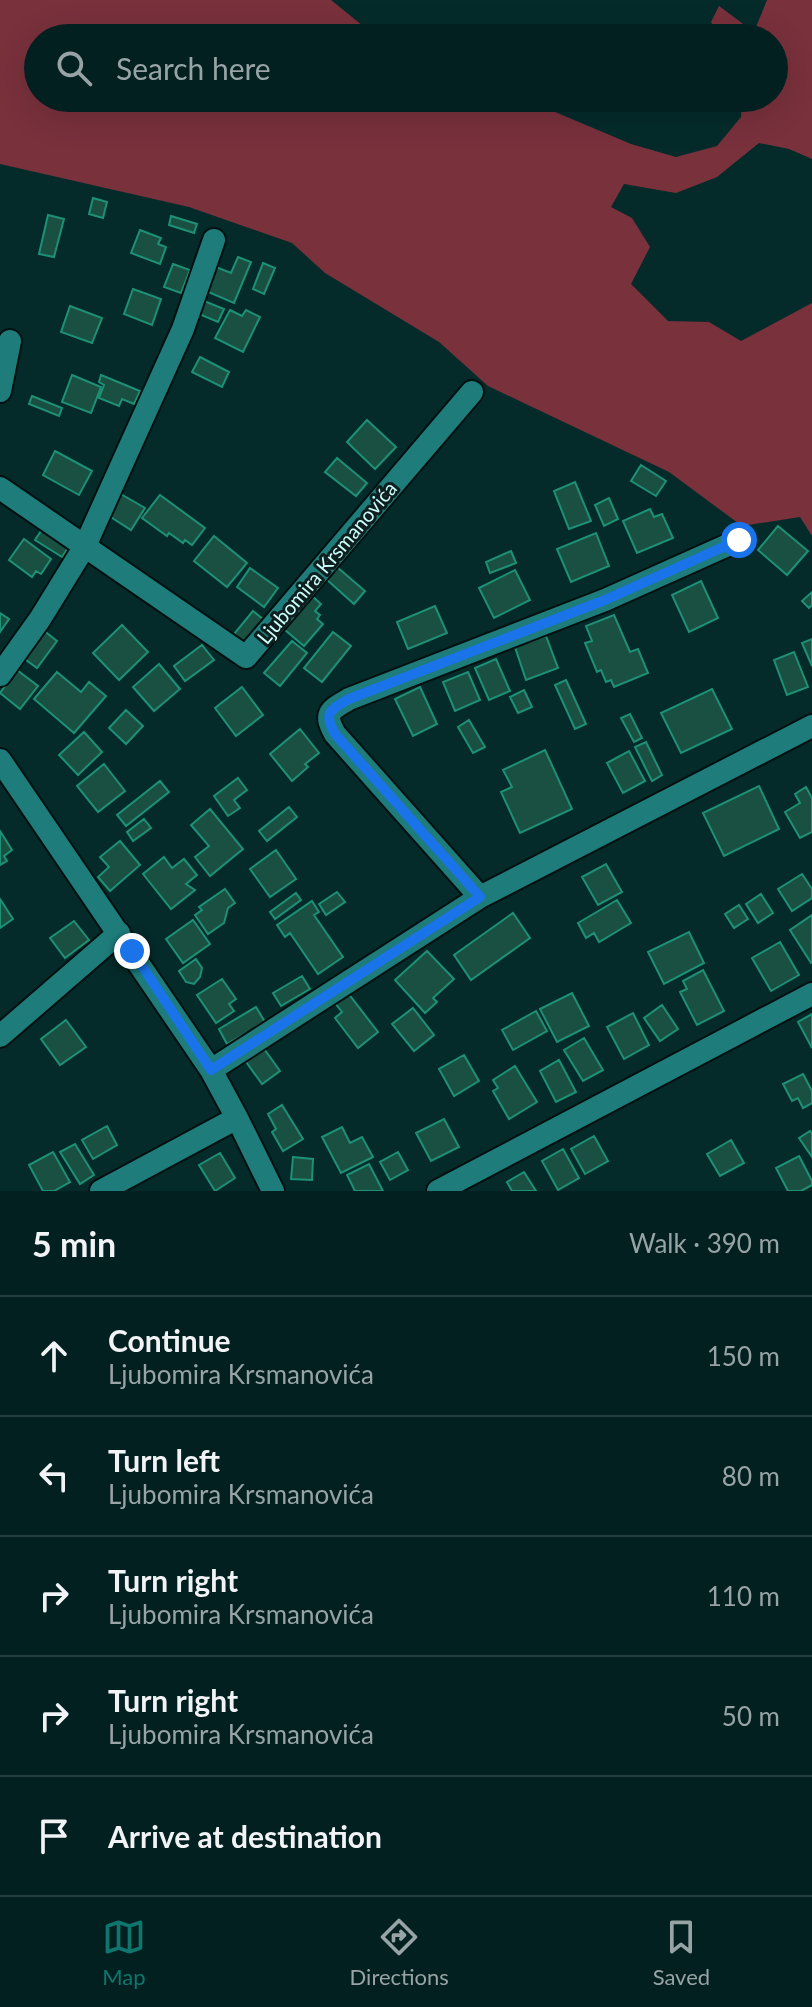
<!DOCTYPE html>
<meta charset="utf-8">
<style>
body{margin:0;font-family:Lato,sans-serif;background:#0d2829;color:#f1f3f6}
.stop{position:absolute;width:24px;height:24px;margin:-18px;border:6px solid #1a73e8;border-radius:50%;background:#fff}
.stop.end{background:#1a73e8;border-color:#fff;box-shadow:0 2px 8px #0008}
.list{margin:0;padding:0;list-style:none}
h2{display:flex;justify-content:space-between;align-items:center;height:104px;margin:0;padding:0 32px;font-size:34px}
h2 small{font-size:26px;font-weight:400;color:#97a3a5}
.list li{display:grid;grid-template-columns:52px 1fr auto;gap:24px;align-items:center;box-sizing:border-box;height:120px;padding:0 32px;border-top:2px solid #243e3e}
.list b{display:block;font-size:30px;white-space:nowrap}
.list p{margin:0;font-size:26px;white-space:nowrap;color:#97a3a5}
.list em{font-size:26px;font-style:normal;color:#97a3a5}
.icon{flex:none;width:44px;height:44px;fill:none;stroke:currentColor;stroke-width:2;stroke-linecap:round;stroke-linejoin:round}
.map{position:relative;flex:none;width:812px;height:1191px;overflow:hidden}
.search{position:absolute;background:#032020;box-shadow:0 8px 32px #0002;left:24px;right:24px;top:24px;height:88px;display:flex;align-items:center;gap:20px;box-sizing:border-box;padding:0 28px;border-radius:44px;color:#97a3a5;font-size:30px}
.sheet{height:704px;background:#032020}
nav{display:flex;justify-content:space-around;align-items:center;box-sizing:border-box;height:112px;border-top:2px solid #243e3e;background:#032020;font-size:22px;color:#97a3a5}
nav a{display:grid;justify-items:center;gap:4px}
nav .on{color:#0f766e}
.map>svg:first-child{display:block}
.green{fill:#79313c}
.building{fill:#195042;stroke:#1e9076;stroke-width:2}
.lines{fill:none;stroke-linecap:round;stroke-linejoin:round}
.minor-casing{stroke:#031110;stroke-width:26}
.minor{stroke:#1e7d7b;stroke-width:22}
.route{stroke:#1a73e8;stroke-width:10}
.labels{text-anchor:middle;stroke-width:6;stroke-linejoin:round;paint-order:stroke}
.street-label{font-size:20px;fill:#cbfffc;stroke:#0f1e1e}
</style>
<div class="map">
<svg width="812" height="1191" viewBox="0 0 812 1191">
<rect width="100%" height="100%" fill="#042b2a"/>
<path class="green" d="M0,0H331L378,38H38V98H522L631,144L676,157L717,146L741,117L742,98H774V38H719L711,22L719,6L754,32L767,0H812V159L789,149L759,143L717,177L676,193L624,184L611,207L632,218L650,247L631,284L668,321L709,322L741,341L812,303V536L800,517L742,526L669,472L488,386L439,342L325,273L292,243L189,207L0,164Z"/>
<path class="building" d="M93,198L107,202L103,218L89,214Z
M48,215L64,219L54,257L39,254Z
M171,216L197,224L194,233L169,225Z
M140,230L161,238L158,244L166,247L160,264L131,253Z
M238,257L251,262L234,303L206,291L216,267L231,273Z
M263,263L275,268L264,294L253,289Z
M173,264L190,270L181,293L164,287Z
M133,289L161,299L152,325L124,314Z
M204,301L224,309L218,322L199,314Z
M70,306L102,318L92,343L61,332Z
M230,310L242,316L246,310L260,317L243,352L215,338Z
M200,357L229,372L222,387L192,372Z
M72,375L101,387L91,413L62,402Z
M101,375L140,391L134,404L122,399L119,406L99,398L104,385L99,382Z
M32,396L62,408L59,416L29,404Z
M367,420L396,447L375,469L347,442Z
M55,451L92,471L79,495L43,475Z
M337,458L367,483L356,496L325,472Z
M641,465L666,481L656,496L631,481Z
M575,482L591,521L569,529L554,491Z
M119,493L145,508L131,530L106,514Z
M160,495L205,528L192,545L185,540L183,543L169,533L167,536L142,518Z
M609,498L618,519L604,526L595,505Z
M650,509L654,517L662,514L673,538L637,553L623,521Z
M778,526L808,551L787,575L758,550Z
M43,528L70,545L62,557L35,540Z
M596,533L609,566L571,582L557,549Z
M214,536L247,563L227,587L194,561Z
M24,539L51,559L41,574L36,571L32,577L9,560Z
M511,551L516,563L490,573L486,562Z
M337,567L365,591L354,604L326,579Z
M250,568L278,588L264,607L237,587Z
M515,570L530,600L494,618L479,588Z
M701,581L718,618L689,632L672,595Z
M812,592V605L809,608L802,601Z
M311,595L321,604L315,611L320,615L317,619L323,624L304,646L279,625Z
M435,606L447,633L408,649L397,622Z
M253,611L264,620L245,643L234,634Z
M0,613L9,619L0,632Z
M614,615L630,652L638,649L648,673L614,687L611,680L606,682L601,670L597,672L585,643L592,641L586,626Z
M122,625L148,652L119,680L93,653Z
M43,630L57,641L37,668L22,657Z
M333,632L351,646L322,682L304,668Z
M546,636L558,668L526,680L515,647Z
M812,639V666L802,643Z
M292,641L307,653L280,686L264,673Z
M202,645L214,660L185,681L174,666Z
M794,652L808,687L787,695L774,660Z
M496,659L510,691L489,700L475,668Z
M159,664L180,689L154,711L133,687Z
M17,670L38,686L20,709L0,693Z
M57,672L81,692L89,682L106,696L74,733L34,699Z
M468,672L480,700L455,711L443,682Z
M566,680L586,724L575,729L555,685Z
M242,687L263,715L236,736L215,708Z
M420,687L437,724L413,736L395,699Z
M712,689L732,729L681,753L661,713Z
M524,690L532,707L518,713L510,697Z
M126,710L143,726L126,744L109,728Z
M630,714L642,738L634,742L621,718Z
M469,720L485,747L473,753L458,727Z
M300,729L319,753L305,764L308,767L292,781L270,754Z
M84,732L102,752L78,775L59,755Z
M646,742L662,775L652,781L635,747Z
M545,750L572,809L520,833L501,792L512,787L503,770Z
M629,751L645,781L623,793L607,763Z
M104,764L125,791L98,812L77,786Z
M238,778L247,790L234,800L240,808L228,816L214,796Z
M160,781L169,792L126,826L117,815Z
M759,786L779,829L724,856L703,813Z
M806,787L812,798V832L800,838L785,812L800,803L795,794Z
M289,807L297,817L267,841L259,831Z
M210,809L243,849L210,876L195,857L209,846L191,825Z
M144,819L151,828L133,841L127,832Z
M0,831L12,850L4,856L7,861L0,865Z
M120,841L140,865L110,891L98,877L109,867L100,857Z
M276,850L296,879L270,897L250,869Z
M164,857L172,868L184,859L197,875L186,884L195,890L171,909L143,874Z
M606,864L622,892L598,905L582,877Z
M802,874L812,889V898L792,911L778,889Z
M225,889L235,903L228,908L224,923L208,934L195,915L202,910L199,907Z
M337,892L345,902L326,915L319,904Z
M296,893L301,900L275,919L270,912Z
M761,894L773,913L758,923L746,904Z
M0,899L13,919L0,928Z
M617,900L631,923L599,942L594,933L586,938L578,923Z
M312,901L319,912L314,915L343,957L318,974L290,933L285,937L277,925Z
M739,905L748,919L734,928L725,914Z
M513,913L530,938L471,980L454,955Z
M812,915V962L811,963L790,930Z
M193,920L210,944L183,963L166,939Z
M74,921L89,940L65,958L50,938Z
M689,932L704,963L664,984L648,952Z
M780,942L799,975L771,991L752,958Z
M427,951L454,979L433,998L437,1002L425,1013L395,980Z
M196,959L202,968L200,977L194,984L186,982L179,971Z
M703,970L724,1011L697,1025L680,992L687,989L683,981Z
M302,976L310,989L281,1006L273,993Z
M222,979L236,999L229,1004L234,1011L216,1023L197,995Z
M348,993L378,1032L358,1048L335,1018L342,1012L335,1003Z
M572,993L589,1026L557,1042L540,1009Z
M662,1005L678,1029L660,1041L644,1018Z
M256,1007L265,1022L227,1044L219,1029Z
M413,1008L434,1035L414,1051L392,1024Z
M536,1011L547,1031L513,1050L502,1030Z
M633,1013L649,1045L624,1059L607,1027Z
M812,1014V1048L798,1022Z
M66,1020L86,1047L60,1065L41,1039Z
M584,1038L603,1070L583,1081L564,1050Z
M262,1046L280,1071L262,1084L244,1059Z
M464,1055L479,1081L454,1096L439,1069Z
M559,1060L576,1092L556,1102L540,1071Z
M515,1066L537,1102L509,1119L493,1091L498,1088L493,1080Z
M803,1074L812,1091V1103L803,1108L798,1098L792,1101L783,1084Z
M282,1105L303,1139L283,1151L272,1132L276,1129L268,1114Z
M444,1119L459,1147L431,1161L416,1133Z
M107,1126L117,1145L93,1159L82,1140Z
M342,1127L350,1143L362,1137L373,1157L341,1173L322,1137Z
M810,1131L812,1133V1157L799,1138Z
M594,1136L608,1161L585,1174L571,1149Z
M731,1140L744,1163L720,1176L707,1154Z
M75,1144L94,1175L80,1184L60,1152Z
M563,1149L579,1178L558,1190L542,1161Z
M53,1152L70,1182L54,1191H43L29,1165Z
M398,1152L408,1170L390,1180L380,1162Z
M220,1153L235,1178L215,1191L199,1165Z
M799,1156L812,1181V1185L801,1191H788L776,1168Z
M293,1157L313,1159L312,1180L291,1179Z
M369,1164L383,1191H355L347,1175Z
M524,1172L536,1191H512L507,1182Z"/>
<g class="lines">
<g class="minor-casing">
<path id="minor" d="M0,391L10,341
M0,488L246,657L472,392
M0,675L40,619L85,546L183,329L214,240
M0,760L211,1070L237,1118L273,1191
M480,897L335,734C323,713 330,710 349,699L605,600L739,540
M0,1036L119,933
M211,1070L480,897L812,726
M101,1191L237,1118
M438,1191L812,994"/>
</g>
<use href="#minor" class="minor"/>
</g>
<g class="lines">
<path class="route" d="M132,951L211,1070L480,897L335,734C323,713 330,710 349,699L605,600L739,540"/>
</g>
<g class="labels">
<g class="street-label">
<text transform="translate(327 563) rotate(-50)" y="7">Ljubomira Krsmanovića</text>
</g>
</g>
</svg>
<div class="stop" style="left:739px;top:540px"></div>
<div class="stop end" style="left:132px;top:951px"></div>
<div class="search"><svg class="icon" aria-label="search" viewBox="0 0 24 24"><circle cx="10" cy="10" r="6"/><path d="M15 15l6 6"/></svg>Search here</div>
</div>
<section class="sheet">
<h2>5 min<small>Walk · 390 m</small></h2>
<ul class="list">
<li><svg class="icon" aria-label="ahead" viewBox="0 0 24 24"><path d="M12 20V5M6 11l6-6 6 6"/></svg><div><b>Continue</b><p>Ljubomira Krsmanovića</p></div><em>150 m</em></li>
<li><svg class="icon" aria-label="left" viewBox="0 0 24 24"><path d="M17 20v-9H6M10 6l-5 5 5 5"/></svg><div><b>Turn left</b><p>Ljubomira Krsmanovića</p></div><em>80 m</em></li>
<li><svg class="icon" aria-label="right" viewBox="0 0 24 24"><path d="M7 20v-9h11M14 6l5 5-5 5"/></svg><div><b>Turn right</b><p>Ljubomira Krsmanovića</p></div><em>110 m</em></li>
<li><svg class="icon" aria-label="right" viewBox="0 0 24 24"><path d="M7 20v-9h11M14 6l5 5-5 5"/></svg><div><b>Turn right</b><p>Ljubomira Krsmanovića</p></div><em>50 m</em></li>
<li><svg class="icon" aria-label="arrive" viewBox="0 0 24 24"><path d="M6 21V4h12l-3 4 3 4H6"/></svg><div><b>Arrive at destination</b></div></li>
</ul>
</section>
<nav>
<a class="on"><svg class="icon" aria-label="map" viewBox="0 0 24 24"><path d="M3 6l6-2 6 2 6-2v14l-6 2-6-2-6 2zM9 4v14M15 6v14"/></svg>Map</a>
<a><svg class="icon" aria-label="directions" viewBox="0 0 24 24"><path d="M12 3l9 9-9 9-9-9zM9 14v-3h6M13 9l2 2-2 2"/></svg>Directions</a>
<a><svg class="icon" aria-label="saved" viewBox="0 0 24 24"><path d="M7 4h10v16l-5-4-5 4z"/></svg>Saved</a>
</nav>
